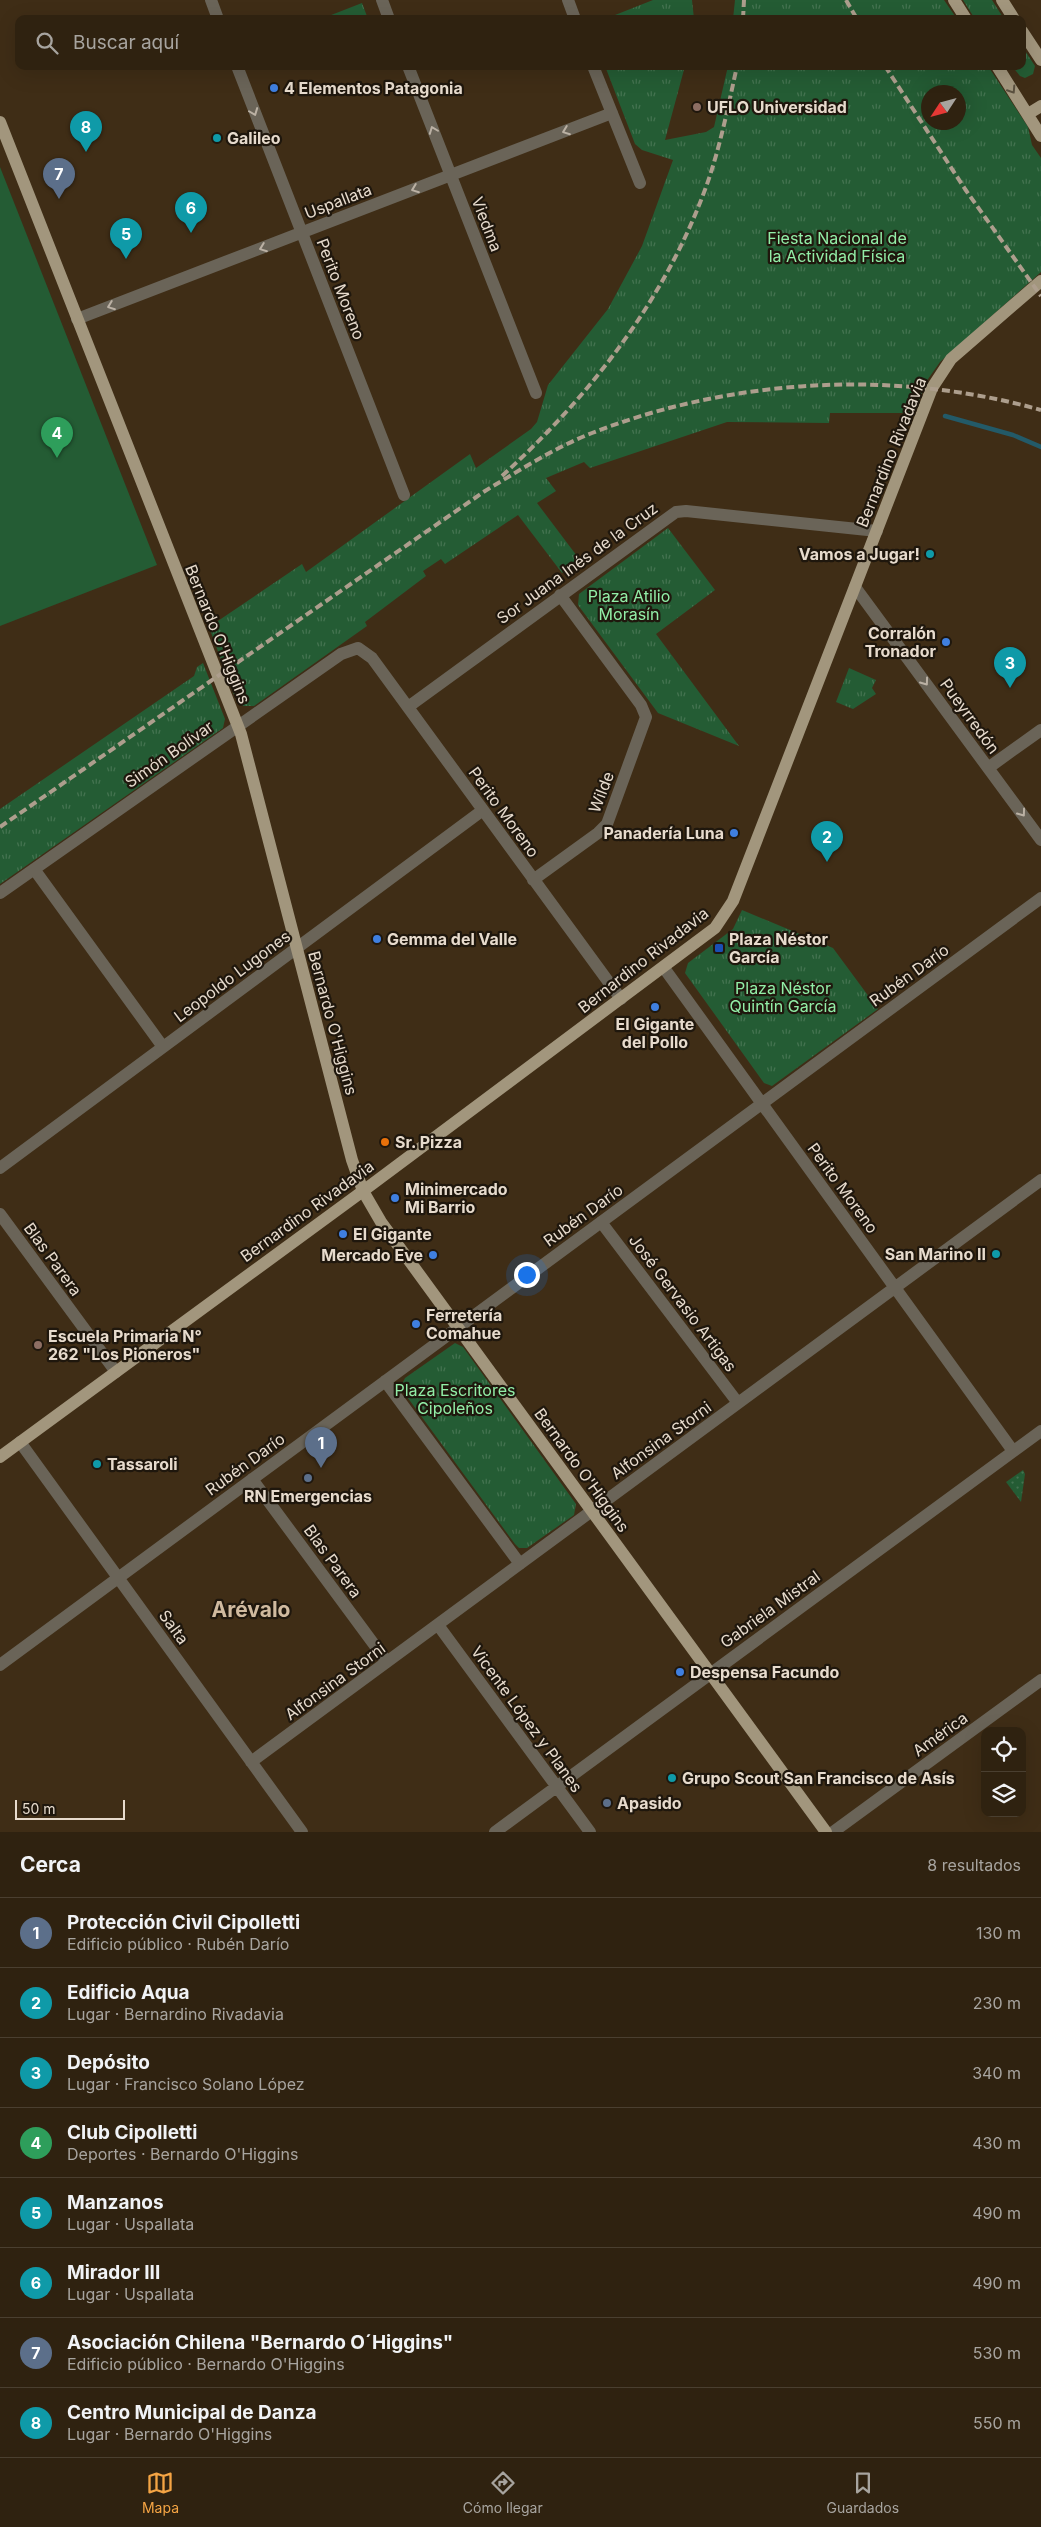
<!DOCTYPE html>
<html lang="es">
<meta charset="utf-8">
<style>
body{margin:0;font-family:Inter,sans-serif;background:#372a19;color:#f1f3f6}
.controls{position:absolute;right:15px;bottom:15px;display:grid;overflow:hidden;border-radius:10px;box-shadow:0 5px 20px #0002}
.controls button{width:45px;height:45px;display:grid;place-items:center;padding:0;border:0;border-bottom:1px solid #4a3f30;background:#2f2210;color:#f1f3f6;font:25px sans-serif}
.compass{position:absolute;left:921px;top:85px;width:45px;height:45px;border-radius:50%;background:#2f2210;box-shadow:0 5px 20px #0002;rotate:234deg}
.scale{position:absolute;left:15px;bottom:12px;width:110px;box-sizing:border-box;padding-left:5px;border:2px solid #e7dbcd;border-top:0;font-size:14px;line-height:18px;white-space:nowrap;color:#e7dbcd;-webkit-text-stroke:4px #1f170d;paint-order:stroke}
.you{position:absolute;left:526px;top:1274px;width:18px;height:18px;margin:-12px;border:4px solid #fff;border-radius:50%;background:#1a73e8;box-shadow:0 0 0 8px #1a73e833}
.badge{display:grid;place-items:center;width:32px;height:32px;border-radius:50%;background:#f4a444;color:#fff;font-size:16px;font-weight:700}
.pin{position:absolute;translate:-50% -41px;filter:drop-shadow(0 1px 2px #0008)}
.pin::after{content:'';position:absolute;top:26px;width:18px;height:15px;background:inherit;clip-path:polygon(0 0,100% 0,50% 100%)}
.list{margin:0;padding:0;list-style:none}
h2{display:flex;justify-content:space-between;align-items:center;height:65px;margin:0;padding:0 20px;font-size:21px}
h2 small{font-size:16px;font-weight:400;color:#a7a49f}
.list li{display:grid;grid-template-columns:32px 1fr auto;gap:15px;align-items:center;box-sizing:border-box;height:70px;padding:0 20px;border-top:1px solid #4a3f30}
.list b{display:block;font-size:19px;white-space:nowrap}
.list p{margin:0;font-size:16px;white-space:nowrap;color:#a7a49f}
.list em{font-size:16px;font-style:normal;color:#a7a49f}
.icon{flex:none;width:28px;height:28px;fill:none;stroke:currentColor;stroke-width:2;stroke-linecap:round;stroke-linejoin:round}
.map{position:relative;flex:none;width:1041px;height:1832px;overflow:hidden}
.search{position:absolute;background:#2f2210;box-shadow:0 5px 20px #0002;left:15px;right:15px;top:15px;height:55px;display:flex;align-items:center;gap:12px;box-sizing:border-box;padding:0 18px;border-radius:10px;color:#a7a49f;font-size:19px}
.sheet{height:625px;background:#2f2210}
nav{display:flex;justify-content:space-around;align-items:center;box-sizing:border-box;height:70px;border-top:1px solid #4a3f30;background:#2f2210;font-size:14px;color:#a7a49f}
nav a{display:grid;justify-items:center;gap:2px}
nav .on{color:#f4a444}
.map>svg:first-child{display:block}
.grass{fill:url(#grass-tufts);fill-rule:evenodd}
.garden{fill:url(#garden-dots)}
.pitch{fill:#245c34}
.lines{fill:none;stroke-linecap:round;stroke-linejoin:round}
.stream{stroke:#235a68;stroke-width:4.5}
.minor{stroke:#6a6458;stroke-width:12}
.major{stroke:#a2967d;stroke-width:12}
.rail{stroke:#ad9e8d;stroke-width:4;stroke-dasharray:8 4;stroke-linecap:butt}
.oneway{stroke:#5a503f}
.oneway2{stroke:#bbb1a4}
.shop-dot{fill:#3f7fe0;stroke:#1f170d;stroke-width:2}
.education-dot{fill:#8d6e63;stroke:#1f170d;stroke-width:2}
.culture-dot{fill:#0f9aa8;stroke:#1f170d;stroke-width:2}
.transit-dot{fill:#1a4fb4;stroke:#1f170d;stroke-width:2}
.food-dot{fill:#e8710a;stroke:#1f170d;stroke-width:2}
.service-dot{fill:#5c6f8a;stroke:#1f170d;stroke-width:2}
.labels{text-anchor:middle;stroke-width:4.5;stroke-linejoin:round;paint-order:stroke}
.poi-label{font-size:16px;font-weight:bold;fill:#e7dbcd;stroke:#1f170d;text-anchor:start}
.street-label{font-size:16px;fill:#e7dbcd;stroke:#1f170d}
.park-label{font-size:16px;fill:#92eea7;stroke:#1f170d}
.district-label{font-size:21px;font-weight:bold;fill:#d0ba9f;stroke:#1f170d}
</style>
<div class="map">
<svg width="1041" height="1832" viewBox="0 0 1041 1832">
<defs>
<pattern id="grass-tufts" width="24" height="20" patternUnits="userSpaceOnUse" patternTransform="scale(1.25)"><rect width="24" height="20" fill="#245c34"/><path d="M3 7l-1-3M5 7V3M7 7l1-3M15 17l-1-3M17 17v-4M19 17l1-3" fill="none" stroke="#447350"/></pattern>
<pattern id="garden-dots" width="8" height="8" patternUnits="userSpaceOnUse" patternTransform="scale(1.25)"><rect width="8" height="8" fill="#245c34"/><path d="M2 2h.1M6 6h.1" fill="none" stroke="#447350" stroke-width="1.8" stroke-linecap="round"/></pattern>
</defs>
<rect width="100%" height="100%" fill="#3f2d16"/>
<path class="grass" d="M653,0H692L694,19H605Z
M735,0H944L957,19H733Z
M963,0H992L1004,19H975Z
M362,3L368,19H321Z
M1022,46L1035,66L1033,74L1025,78L1020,76L1012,66H1022Z
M605,66H685L665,140L706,132L714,127L728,66H988L1028,127L1032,145L1041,158V272L940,362L928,379L914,413H830L829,423L727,422L590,468L584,462L546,478L556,491L537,503L580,560L562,573L518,515L445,564L441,559L423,571L426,576L365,622L367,626L254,706H243L234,695L209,627L302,564L306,572L470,454L476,468L531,429L537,422L548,385L608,309L642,246L673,160L642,150L635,144ZM928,92H958V122H928Z
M668,528L715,590L656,634L739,746L658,713L578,605L579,594Z
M203,663L225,719L223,728L0,884V809L194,676L197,667Z
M849,668L876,680L872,688L876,694L853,709L836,702Z
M742,910L833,948L878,1009L772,1086L764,1083L685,973L688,963L733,929Z
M455,1343L463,1347L576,1504L574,1515L527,1548H519L515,1544L402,1390V1384L405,1378Z"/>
<path class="garden" d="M1023,1470L1025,1474L1021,1502L1006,1482Z"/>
<path class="pitch" d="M0,167L157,565L0,626Z"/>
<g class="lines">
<path class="stream" d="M945,416L1013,435L1041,447"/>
<path class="minor" d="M211,0L218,19
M382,0L389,19
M568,0L575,19
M237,66L404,495
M408,66L536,393
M593,66L640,183
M77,319L612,113
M855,587L1041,840
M408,707L676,512L686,511L877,531
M988,768L1041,730
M34,869L163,1047
M533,880L598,833L607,824L646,717L641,705L560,595
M0,893L341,654L358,648L372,658L621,999
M664,968L1013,1451
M0,1168L483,810
M0,1214L116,1372
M601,1222L738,1403
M385,1381L520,1564
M20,1442L302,1832
M252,1479L387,1662
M438,1625L590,1832
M0,1665L1041,898
M251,1762L1041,1180
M495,1832L1041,1431
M833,1832L1041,1680"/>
<path class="major" d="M954,0L966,19
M1002,0L1014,19
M1022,31L1041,60
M997,66L1041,136
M1028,114L1041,106
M0,122L241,734L352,1160L363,1191L381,1222L826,1832
M0,1457L363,1191L715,928L733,901L932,388L951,359L1041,281"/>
<path class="rail" d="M846,0L857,19
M743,19L744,0
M885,66L965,189L1041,296
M502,476C590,396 665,300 706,187C720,148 728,107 737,66
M0,827L485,491C520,470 554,448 592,433C733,378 896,369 1041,410"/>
</g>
<defs><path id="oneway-chevron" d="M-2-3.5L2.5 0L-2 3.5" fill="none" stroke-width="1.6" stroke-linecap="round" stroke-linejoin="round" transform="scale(1.25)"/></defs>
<use class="oneway" href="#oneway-chevron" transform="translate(1012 90) rotate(57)"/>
<g class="oneway2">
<use href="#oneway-chevron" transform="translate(254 112) rotate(69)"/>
<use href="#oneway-chevron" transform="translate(433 130) rotate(-111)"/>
<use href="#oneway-chevron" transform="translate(566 131) rotate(159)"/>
<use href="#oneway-chevron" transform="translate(415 189) rotate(159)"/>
<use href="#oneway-chevron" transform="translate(263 248) rotate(159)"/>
<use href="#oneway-chevron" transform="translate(111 306) rotate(159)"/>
<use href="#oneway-chevron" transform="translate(925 682) rotate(54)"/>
<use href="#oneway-chevron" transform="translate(1022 813) rotate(54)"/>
</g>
<g class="shop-dot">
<circle cx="274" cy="88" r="5"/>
<circle cx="946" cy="642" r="5"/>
<circle cx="734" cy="833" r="5"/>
<circle cx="377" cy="939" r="5"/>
<circle cx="655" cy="1007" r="5"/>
<circle cx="395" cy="1198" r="5"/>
<circle cx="343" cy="1234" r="5"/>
<circle cx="433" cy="1255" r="5"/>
<circle cx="416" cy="1324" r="5"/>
<circle cx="680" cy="1672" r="5"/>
</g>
<g class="education-dot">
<circle cx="697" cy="107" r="5"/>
<circle cx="38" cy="1345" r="5"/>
</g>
<g class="culture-dot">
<circle cx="217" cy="138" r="5"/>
<circle cx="930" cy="554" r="5"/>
<circle cx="996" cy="1254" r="5"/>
<circle cx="97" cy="1464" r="5"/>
<circle cx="672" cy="1778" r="5"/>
</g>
<rect class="transit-dot" x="714" y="943" width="10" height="10" rx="2.5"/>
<circle class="food-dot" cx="385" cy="1142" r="5"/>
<g class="service-dot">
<circle cx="308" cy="1478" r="5"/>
<circle cx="607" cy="1803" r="5"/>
</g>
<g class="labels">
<g class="poi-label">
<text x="284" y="94">4 Elementos Patagonia</text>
<text x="707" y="113">UFLO Universidad</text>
<text x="227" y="144">Galileo</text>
<text x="920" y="560" text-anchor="end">Vamos a Jugar!</text>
<text x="936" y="639" text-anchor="end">Corralón<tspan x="936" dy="18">Tronador</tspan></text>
<text x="724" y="839" text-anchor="end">Panadería Luna</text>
<text x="387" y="945">Gemma del Valle</text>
<text x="729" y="945">Plaza Néstor<tspan x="729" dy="18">García</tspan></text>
<text x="655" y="1030" text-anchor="middle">El Gigante<tspan x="655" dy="18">del Pollo</tspan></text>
<text x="395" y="1148">Sr. Pizza</text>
<text x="405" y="1195">Minimercado<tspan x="405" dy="18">Mi Barrio</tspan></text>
<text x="353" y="1240">El Gigante</text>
<text x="986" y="1260" text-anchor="end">San Marino II</text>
<text x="423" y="1261" text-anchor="end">Mercado Eve</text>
<text x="426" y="1321">Ferretería<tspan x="426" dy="18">Comahue</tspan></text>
<text x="48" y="1342">Escuela Primaria N°<tspan x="48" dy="18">262 "Los Pioneros"</tspan></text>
<text x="107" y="1470">Tassaroli</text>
<text x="308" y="1502" text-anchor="middle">RN Emergencias</text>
<text x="690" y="1678">Despensa Facundo</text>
<text x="682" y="1784">Grupo Scout San Francisco de Asís</text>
<text x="617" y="1809">Apasido</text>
</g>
<g class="street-label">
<text transform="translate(338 201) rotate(-21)" y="6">Uspallata</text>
<text transform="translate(487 224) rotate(69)" y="6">Viedma</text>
<text transform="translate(341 289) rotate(69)" y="6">Perito Moreno</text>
<text transform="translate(891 452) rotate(-68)" y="6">Bernardino Rivadavia</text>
<text transform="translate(577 563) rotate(-36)" y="6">Sor Juana Inés de la Cruz</text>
<text transform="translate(218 634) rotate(68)" y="6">Bernardo O'Higgins</text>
<text transform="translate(970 716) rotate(54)" y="6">Pueyrredón</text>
<text transform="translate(169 754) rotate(-35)" y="6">Simón Bolívar</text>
<text transform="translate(601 792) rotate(-69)" y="6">Wilde</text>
<text transform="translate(504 812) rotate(54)" y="6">Perito Moreno</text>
<text transform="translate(643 960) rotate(-38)" y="6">Bernardino Rivadavia</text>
<text transform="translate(909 975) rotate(-36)" y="6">Rubén Darío</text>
<text transform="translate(232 976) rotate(-37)" y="6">Leopoldo Lugones</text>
<text transform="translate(333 1023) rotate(75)" y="6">Bernardo O'Higgins</text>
<text transform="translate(843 1188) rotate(54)" y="6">Perito Moreno</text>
<text transform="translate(307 1211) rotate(-36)" y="6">Bernardino Rivadavia</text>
<text transform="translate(583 1215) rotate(-36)" y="6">Rubén Darío</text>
<text transform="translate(53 1259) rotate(54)" y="6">Blas Parera</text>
<text transform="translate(683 1303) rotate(53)" y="6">José Gervasio Artigas</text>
<text transform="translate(661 1440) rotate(-36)" y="6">Alfonsina Storni</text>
<text transform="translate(245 1464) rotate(-36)" y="6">Rubén Darío</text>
<text transform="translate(582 1470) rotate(54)" y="6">Bernardo O'Higgins</text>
<text transform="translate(333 1561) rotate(54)" y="6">Blas Parera</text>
<text transform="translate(770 1609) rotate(-36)" y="6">Gabriela Mistral</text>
<text transform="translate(174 1627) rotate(54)" y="6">Salta</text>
<text transform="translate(335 1681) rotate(-36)" y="6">Alfonsina Storni</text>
<text transform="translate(527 1719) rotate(54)" y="6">Vicente López y Planes</text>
<text transform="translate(940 1734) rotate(-36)" y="6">América</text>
</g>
<g class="park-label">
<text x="837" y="244">Fiesta Nacional de<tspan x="837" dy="18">la Actividad Física</tspan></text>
<text x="629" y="602">Plaza Atilio<tspan x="629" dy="18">Morasín</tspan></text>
<text x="783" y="994">Plaza Néstor<tspan x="783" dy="18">Quintín García</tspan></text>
<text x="455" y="1396">Plaza Escritores<tspan x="455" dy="18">Cipoleños</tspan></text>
</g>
<g class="district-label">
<text x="251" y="1617">Arévalo</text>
</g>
</g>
</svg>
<div class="controls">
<button><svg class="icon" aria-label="locate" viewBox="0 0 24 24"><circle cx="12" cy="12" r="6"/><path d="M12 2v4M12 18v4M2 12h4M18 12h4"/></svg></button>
<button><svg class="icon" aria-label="layers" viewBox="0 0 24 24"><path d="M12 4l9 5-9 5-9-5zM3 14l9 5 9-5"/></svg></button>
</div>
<svg class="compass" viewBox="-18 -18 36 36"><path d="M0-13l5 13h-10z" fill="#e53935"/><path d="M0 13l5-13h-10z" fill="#a7a49f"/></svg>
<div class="scale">50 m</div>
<div class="you"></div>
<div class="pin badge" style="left:321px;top:1468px;background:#5c6f8a">1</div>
<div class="pin badge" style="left:827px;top:862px;background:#0f9aa8">2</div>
<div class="pin badge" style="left:1010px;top:688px;background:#0f9aa8">3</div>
<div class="pin badge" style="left:57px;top:458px;background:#2e9e5b">4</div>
<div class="pin badge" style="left:126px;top:259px;background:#0f9aa8">5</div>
<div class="pin badge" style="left:191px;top:233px;background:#0f9aa8">6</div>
<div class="pin badge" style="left:59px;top:199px;background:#5c6f8a">7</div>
<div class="pin badge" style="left:86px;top:152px;background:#0f9aa8">8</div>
<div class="search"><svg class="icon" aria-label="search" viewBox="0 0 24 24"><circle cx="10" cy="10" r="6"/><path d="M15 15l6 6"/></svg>Buscar aquí</div>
</div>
<section class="sheet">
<h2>Cerca<small>8 resultados</small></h2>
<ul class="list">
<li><span class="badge" style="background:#5c6f8a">1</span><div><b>Protección Civil Cipolletti</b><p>Edificio público · Rubén Darío</p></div><em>130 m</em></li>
<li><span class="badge" style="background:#0f9aa8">2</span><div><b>Edificio Aqua</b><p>Lugar · Bernardino Rivadavia</p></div><em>230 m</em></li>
<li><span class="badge" style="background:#0f9aa8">3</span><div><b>Depósito</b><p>Lugar · Francisco Solano López</p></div><em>340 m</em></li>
<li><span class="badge" style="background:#2e9e5b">4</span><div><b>Club Cipolletti</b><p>Deportes · Bernardo O'Higgins</p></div><em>430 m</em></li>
<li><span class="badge" style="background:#0f9aa8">5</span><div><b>Manzanos</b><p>Lugar · Uspallata</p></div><em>490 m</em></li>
<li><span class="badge" style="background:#0f9aa8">6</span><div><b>Mirador III</b><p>Lugar · Uspallata</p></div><em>490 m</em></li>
<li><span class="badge" style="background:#5c6f8a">7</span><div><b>Asociación Chilena &quot;Bernardo O´Higgins&quot;</b><p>Edificio público · Bernardo O'Higgins</p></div><em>530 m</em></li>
<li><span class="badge" style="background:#0f9aa8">8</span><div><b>Centro Municipal de Danza</b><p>Lugar · Bernardo O'Higgins</p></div><em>550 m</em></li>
</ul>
</section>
<nav>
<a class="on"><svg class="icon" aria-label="map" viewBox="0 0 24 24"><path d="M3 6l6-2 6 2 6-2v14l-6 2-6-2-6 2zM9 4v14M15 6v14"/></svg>Mapa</a>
<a><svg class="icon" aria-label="directions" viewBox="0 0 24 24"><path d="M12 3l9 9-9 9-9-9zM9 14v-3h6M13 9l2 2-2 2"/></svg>Cómo llegar</a>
<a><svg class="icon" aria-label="saved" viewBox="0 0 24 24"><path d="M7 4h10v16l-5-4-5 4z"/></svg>Guardados</a>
</nav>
